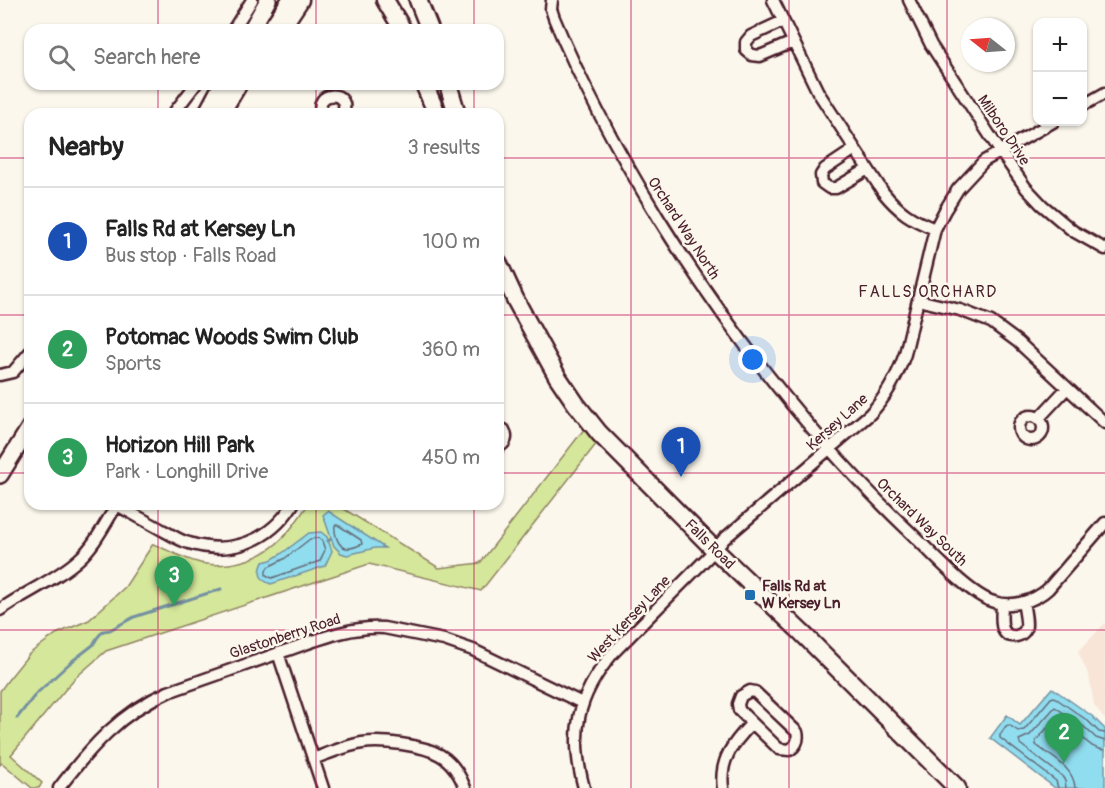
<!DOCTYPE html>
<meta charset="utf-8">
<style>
body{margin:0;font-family:Pangolin,sans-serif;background:#f6f6f6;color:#222}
.controls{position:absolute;right:18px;top:18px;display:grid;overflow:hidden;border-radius:12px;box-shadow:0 2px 4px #0004}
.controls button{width:54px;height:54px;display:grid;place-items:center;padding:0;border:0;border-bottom:2px solid #e0e0e0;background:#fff;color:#222;font:30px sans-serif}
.compass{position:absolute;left:961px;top:18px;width:54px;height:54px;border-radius:50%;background:#fff;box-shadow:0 2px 4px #0004;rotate:287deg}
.you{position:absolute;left:753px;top:360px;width:21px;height:21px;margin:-15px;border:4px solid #fff;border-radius:50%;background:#1a73e8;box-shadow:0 0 0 9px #1a73e833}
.badge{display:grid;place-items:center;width:39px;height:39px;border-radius:50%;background:#1a73e8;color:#fff;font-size:20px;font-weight:700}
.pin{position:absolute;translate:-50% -50px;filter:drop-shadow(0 2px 3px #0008)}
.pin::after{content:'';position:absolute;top:32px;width:21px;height:18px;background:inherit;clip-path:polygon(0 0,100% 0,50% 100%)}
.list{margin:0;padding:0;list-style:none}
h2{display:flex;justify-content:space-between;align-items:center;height:78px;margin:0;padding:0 24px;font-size:26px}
h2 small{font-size:20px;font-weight:400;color:#767676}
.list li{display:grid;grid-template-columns:39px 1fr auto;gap:18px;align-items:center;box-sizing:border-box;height:108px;padding:0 24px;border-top:2px solid #e0e0e0}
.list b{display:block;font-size:22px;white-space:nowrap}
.list p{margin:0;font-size:20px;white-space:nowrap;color:#767676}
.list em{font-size:20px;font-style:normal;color:#767676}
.icon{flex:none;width:33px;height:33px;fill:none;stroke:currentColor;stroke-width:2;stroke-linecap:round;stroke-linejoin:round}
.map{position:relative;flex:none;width:1105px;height:788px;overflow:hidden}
.search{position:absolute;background:#fff;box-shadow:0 2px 4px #0004;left:24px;top:24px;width:480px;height:66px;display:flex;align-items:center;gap:15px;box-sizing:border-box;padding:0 21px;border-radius:18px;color:#767676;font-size:22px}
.panel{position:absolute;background:#fff;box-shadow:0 2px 4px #0004;left:24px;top:108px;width:480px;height:402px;border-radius:18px}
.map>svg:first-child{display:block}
.built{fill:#f8e5d8}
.green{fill:#d5e79b;stroke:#908363;stroke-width:1.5}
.water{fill:#90ddef;stroke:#7491a1;stroke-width:1.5}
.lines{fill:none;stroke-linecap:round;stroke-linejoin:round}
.shore{stroke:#666b79;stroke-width:1.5}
.stream{stroke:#7491a1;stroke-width:3}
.street-casing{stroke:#4a1f2b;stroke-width:15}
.secondary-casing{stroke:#4a1f2b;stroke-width:20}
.primary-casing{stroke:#4a1f2b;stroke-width:21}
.street{stroke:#fbf7ec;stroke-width:10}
.secondary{stroke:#fbf7ec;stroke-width:15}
.primary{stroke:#fbf7ec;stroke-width:16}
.grid{fill:none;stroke:#c2185b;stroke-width:1.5;stroke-opacity:0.55}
.poi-dot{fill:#1f6fb2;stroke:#fbf7ec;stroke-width:2}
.labels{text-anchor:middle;stroke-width:5;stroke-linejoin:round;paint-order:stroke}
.street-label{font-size:15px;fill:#4a1f2b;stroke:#fbf7ec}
.poi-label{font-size:15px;font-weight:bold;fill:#4a1f2b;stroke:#fbf7ec;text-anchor:start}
.neighbourhood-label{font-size:16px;letter-spacing:1.5px;fill:#4a1f2b;stroke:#fbf7ec}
</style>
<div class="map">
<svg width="1105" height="788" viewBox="0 0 1105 788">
<rect width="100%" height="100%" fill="#fbf7ec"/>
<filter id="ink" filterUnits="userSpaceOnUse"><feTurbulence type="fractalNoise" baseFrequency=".0167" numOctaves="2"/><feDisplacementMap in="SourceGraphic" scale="12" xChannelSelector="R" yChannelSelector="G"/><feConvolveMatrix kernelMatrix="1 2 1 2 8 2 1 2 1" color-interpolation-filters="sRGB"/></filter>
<g filter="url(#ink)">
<path class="built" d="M1105,623V720L1094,705L1089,676L1078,652Z"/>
<path class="green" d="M585,428L597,443L481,591L369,564L106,651L74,679L11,755L42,783L39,788H32L2,763L0,765V691L8,680L29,654L56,634L89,620L125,587L153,544C168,550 182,558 197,562C206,565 220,565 229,564C269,559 288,536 308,504H336L439,568L480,563Z"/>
<path class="water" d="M328,511L385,548H375L347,555L341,553L334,546L323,515Z
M321,532L327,537L332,551L325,566L271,584C259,580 258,573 263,562L271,560L281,554L309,533Z
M1052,688L1092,716L1105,729V788H1055L990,738L1007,715L1020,725Z"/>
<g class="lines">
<path class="shore" d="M335,525H338L361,540L362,544C358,546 351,549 346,548C337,546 334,532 335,525Z
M318,538L322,541L325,550L320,561L272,578L266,575V571L268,567L284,559L310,539Z
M1058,788L1056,781L1000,738V735L1006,726L1009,725L1018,731L1024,730L1051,698L1054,697L1088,721L1099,732L1105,733
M1066,788L1065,781L1062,776L1020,744L1019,740L1030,735L1055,707L1083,726L1096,738L1105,741
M1075,788C1074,767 1051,757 1036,745V741L1054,720L1057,719C1063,723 1071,728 1077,733C1087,741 1091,749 1105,750"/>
<path class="stream" d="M328,541L331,539
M17,718L36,694L71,662L93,645L97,638L103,631L110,630L134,617L221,589"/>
<g class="street-casing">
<path id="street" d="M552,0L551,9L554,18C583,88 620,155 659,219C730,333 813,440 911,533C930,551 969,595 994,602C1012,608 1035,601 1048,589L1105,523
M773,0L818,92L883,192C899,212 912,220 935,229
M909,0L931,45L1000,151L1026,188L1042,205L1073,231L1105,249
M783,21L751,36L746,42V50L752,55L760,56L793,42
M233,30L252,0
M1082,106L1105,93
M173,114L196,84
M322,114C312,90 352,89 343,114
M855,149L825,169L821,175L822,183L829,188H836L868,169
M918,300L960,310L991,322L1018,342L1105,423
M0,375L13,372L30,352
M1019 428a12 12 0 1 1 24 0a12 12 0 1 1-24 0Z
M1039,418L1067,388
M498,427L504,430C508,437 506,444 498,447
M115,504C131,513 148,522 164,531C172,535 180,541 189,543C231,556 270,541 293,504
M1002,604C1002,614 998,635 1012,636C1017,637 1023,634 1025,630C1028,625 1024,608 1023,602
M0,610C25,592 56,580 79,559C95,545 105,523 117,505
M278,653L323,788
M750,691L755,692L797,732C799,740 797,745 790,750L779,749L739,710L738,704L741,696Z
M313,759C329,753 345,746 362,743C382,740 423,745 440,755C452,762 460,775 465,788
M59,788C90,748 121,712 168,692C206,679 244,665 282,652C315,641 348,626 384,628L444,640L473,650L582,703
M584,788C569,733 577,696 613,653L715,550L724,539L870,414C887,396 897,377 905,354L935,229L945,210L958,189L984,161L1053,122
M723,788C719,759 734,742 752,723"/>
</g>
<g class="secondary-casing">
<path id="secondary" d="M251,30L268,0
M270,30L290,0
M206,114L222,84
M221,114L239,84
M0,475L30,427"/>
</g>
<g class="primary-casing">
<path id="primary" d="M385,0L403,30
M418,0L430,30
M280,30L300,0
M424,84L437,114
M448,84L457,114
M498,262L516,301L557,376L576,404L599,433L715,550L802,633L957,788"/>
</g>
<use href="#street" class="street"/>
<use href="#secondary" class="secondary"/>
<use href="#primary" class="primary"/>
</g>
</g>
<path class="grid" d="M158,0V30M316,0V30M474,0V30M631,0V788M789,0V788M947,0V788M158,84V114M316,84V114M474,84V114M0,158H30M498,158H1105M0,315H30M498,315H1105M0,473H30M498,473H1105M158,504V788M316,504V788M474,504V788M0,630H1105"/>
<rect class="poi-dot" x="744" y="589" width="12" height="12" rx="3"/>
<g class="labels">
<g class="street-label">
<text transform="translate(1004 130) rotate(56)" y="5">Milboro Drive</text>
<text transform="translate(684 228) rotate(57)" y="5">Orchard Way North</text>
<text transform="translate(837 422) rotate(-42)" y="5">Kersey Lane</text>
<text transform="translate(922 522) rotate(44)" y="5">Orchard Way South</text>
<text transform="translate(710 544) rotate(45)" y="5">Falls Road</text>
<text transform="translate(629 619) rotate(-47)" y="5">West Kersey Lane</text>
<text transform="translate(285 636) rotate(-18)" y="5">Glastonberry Road</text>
</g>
<g class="poi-label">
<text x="762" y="591">Falls Rd at<tspan x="762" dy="17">W Kersey Ln</tspan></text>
</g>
<g class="neighbourhood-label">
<text x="928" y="297">FALLS ORCHARD</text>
</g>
</g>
</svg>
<div class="controls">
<button>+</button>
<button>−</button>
</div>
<svg class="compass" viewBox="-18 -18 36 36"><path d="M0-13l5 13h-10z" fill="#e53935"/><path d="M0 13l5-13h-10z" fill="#767676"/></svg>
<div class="you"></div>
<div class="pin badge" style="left:681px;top:477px;background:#1a4fb4">1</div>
<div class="pin badge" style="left:1064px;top:763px;background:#2e9e5b">2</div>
<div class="pin badge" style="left:174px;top:606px;background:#2e9e5b">3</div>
<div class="search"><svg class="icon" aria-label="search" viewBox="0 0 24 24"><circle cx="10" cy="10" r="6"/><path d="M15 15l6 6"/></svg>Search here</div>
<section class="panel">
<h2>Nearby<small>3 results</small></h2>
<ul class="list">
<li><span class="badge" style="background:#1a4fb4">1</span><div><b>Falls Rd at Kersey Ln</b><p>Bus stop · Falls Road</p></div><em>100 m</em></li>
<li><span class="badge" style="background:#2e9e5b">2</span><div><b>Potomac Woods Swim Club</b><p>Sports</p></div><em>360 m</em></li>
<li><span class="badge" style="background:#2e9e5b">3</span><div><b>Horizon Hill Park</b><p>Park · Longhill Drive</p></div><em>450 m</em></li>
</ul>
</section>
</div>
